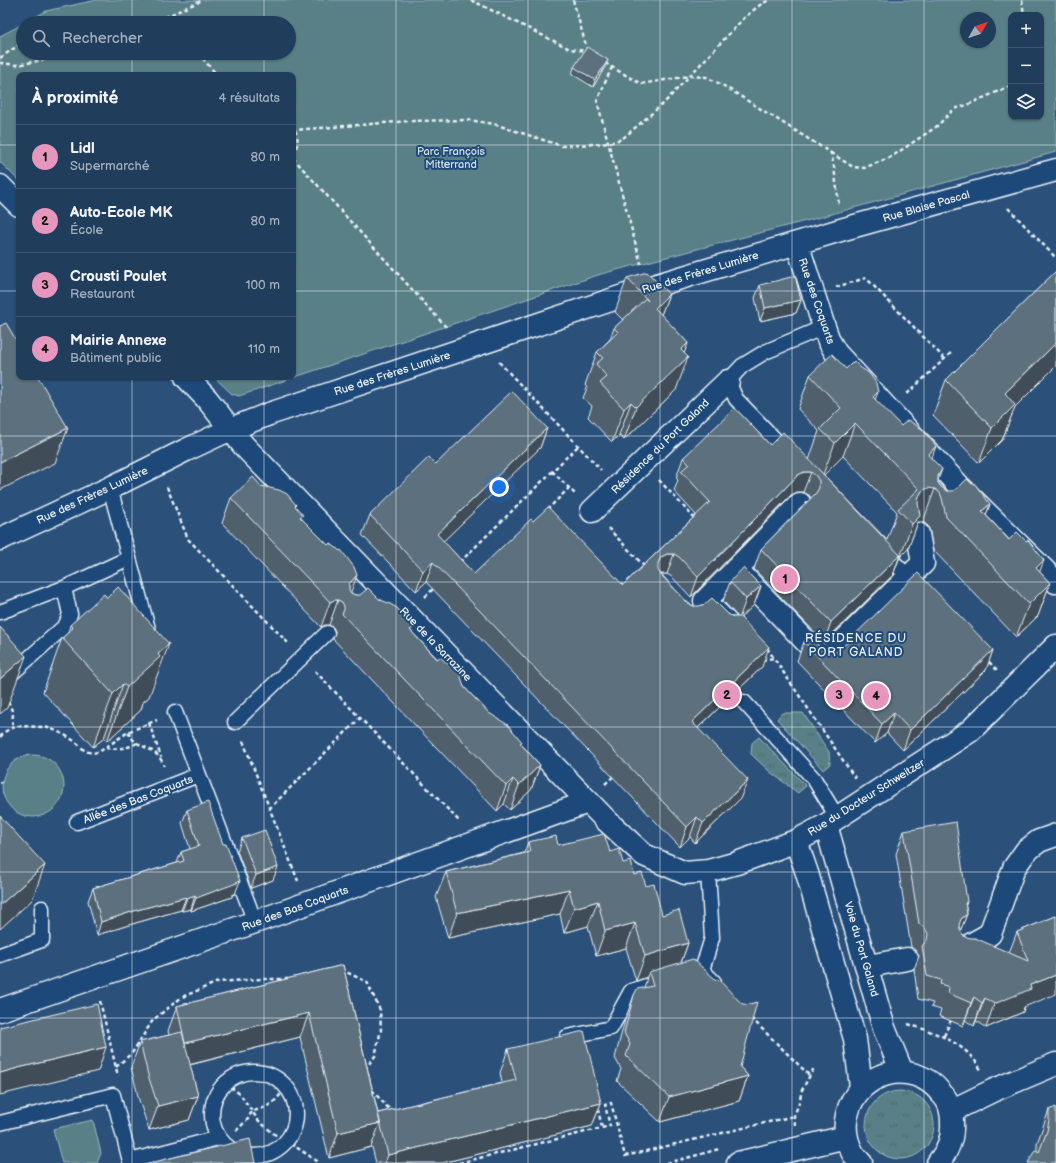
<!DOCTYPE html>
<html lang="fr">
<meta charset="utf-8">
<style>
body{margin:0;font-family:"Balsamiq Sans",sans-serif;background:#2d4865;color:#f1f3f6}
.controls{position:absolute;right:12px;top:12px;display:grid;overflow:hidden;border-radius:8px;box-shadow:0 1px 3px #0004}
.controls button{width:36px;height:36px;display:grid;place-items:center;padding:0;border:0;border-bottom:1px solid #3d5672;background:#203d5c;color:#f1f3f6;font:20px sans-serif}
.compass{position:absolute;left:960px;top:12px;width:36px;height:36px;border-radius:50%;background:#203d5c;box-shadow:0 1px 3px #0004;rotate:50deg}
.you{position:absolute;left:499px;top:487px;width:14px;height:14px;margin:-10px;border:3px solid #fff;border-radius:50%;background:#1a73e8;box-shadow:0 0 0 6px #1a73e833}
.badge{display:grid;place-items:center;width:26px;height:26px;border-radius:50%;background:#e797bd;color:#111;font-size:13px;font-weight:700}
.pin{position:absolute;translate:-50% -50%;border:2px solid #fff;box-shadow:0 1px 4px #0006}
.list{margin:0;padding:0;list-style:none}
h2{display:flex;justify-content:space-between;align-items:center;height:52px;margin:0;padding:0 16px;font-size:17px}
h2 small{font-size:13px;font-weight:400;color:#a2aebb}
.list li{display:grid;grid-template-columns:26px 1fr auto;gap:12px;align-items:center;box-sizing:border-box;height:64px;padding:0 16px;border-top:1px solid #3d5672}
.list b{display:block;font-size:15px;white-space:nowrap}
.list p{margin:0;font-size:13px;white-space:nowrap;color:#a2aebb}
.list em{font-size:13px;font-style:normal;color:#a2aebb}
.icon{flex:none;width:22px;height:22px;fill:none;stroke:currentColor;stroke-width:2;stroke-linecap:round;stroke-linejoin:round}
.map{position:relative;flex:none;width:1056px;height:1163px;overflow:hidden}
.search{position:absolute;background:#203d5c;box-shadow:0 1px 3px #0004;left:16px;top:16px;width:280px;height:44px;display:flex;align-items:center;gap:10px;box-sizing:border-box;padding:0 14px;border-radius:22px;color:#a2aebb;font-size:15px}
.panel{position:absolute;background:#203d5c;box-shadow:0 1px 3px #0004;left:16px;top:72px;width:280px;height:308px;border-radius:8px}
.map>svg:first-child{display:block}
.grass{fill:url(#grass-tufts);stroke:#a0b8bf}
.park{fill:#588086;stroke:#a0b8bf;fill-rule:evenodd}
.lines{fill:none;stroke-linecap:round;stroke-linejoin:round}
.lane-casing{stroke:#e8f1f8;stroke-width:17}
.street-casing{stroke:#e8f1f8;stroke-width:25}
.secondary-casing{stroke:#e8f1f8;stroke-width:25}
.path{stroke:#e8f1f8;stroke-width:2.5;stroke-dasharray:4 3;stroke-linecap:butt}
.lane{stroke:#1f4a7a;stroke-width:14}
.street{stroke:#1f4a7a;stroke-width:22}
.secondary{stroke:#1f4a7a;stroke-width:22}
.wall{fill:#4f5f6c;stroke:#e8f1f8;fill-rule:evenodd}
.shaded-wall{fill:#404e58;stroke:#e8f1f8}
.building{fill:#5c6f7e;stroke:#e8f1f8}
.grid{fill:none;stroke:#e8f1f8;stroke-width:1;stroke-opacity:0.55}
.labels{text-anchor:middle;stroke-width:4;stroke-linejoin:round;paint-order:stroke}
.park-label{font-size:11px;fill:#d2e0e7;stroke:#1f4a7a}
.street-label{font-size:11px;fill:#e8f1f8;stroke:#1f4a7a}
.neighbourhood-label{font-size:12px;letter-spacing:1px;fill:#e8f1f8;stroke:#1f4a7a}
</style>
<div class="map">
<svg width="1056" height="1163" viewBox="0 0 1056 1163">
<defs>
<pattern id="grass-tufts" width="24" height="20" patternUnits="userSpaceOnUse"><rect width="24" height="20" fill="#588086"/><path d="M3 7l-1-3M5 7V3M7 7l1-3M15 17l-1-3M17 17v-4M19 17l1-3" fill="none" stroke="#50676b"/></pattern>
</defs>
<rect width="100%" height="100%" fill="#2b517b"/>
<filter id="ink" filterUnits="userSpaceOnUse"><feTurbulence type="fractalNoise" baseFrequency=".025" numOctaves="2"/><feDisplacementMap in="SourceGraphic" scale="8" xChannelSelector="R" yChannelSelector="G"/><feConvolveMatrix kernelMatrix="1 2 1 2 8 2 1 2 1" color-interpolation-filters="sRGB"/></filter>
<g filter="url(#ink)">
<path class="grass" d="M782,713H803L829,752L830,764L823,770L777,719Z
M759,737L806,786L798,793L769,771L751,754L752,743Z
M866 1125a34 34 0 1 1 68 0a34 34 0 1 1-68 0Z"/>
<path class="park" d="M97,0H1056V152L817,218L601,274L239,396L232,394L214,377H293V75H19V181L0,162V36L23,24V53H289V23H24L46,11ZM1011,15H1041V117H1011ZM966,18H990V42H966Z
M2 786a31 31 0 1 1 62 0a31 31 0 1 1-62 0Z
M93,1120L101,1153L97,1163H62L53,1129Z"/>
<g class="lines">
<g class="lane-casing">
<path id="lane" d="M789,454L736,399L728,381L742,366L765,352L824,327
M110,488L150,636
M884,552L914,583
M0,612L64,588L129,558
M9,676L66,625L70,614L64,588
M744,702L814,779L837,817
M175,712L255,922
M235,722L327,633
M77,822L198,775
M708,871L712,938L702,970L714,982
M0,955L42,940V908
M567,1037L611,1028L631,991L662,981
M212 1114a42 42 0 1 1 84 0a42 42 0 1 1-84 0Z
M0,1123L113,1095L130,1161L218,1138"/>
</g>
<g class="street-casing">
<path id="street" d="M0,186L19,205
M797,243L824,327L829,341L836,353L961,488L1056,582
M186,377L207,399L244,446L608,822L644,855L685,873L708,871L737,863L796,841L826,825L970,731L1056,646
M592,511L728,381
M0,539L110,488L186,450L231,429L269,414L647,288L844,229L1056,170
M736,569L824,660L923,563L918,534
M728,624L705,601L800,504
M826,825L884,1028L902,1072
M796,841L807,873L855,1039L861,1087
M963,949L990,934L1014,868L1026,851L1039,841L1056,835
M868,966L907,959
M0,1010L255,922L588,802"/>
</g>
<g class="secondary-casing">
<path id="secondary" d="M951,1111L992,1091L1056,1064
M738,1163L846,1137
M861,1163C848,1151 843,1132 847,1115C857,1071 913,1057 941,1093C946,1098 950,1105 951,1112C952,1116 952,1120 952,1124C953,1139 947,1152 938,1163"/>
</g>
<path class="path" d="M471,0L570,49L587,51
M573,0L587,49
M1022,0L1024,15
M165,17L171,23
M40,23L42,18
M152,23L203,0
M198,53L217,75
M0,58L23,42
M0,63L17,65L58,57L71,53
M605,63L641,84L689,76L706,77L724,86L831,153L834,167L839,205
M612,67L597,101L641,264
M293,128L295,130L409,121L469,120L494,124L562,146L609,143L622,139L664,103L745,17L760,5L769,0
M831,153L853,167L864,168L891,157L936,127L954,109L967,105L1008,87L1011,85
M293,154C298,146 299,139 295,130
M293,158L446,327V329
M1008,208L1056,258
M836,287L866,278L945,359
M499,362L601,470
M907,394L953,351
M552,471L576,495
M659,480L696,520
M167,487L188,539L288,643
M547,510L569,488
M608,528L645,567
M460,562L578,446
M425,597L434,588
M767,648L855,778
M762,660L774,658
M989,662L997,670
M315,671L460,822
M8,701L13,713L12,727
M149,723L161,757
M128,732C137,751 156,744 164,766
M0,737L6,731L16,726L44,727L52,729L63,734L76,742L85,751L92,753L99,752L128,732L157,720
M243,741L298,881
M106,748C118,749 126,749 137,743
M0,783L2,782
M605,784L615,775
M269,809L360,718
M341,972L344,971L367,982L380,1010L381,1030L375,1056L366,1068V1070
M100,1001L118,1076
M751,1018L809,1075
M908,1024L911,1025C939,1034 966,1043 981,1070
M944,1036L951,1020
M116,1067L132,1053L153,1020L182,997L218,982L262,979H289
M225,1083L240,1094L258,1120L274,1134L287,1141L320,1163
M372,1090L387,1107L394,1111
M598,1109L602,1128
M795,1125L794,1116L799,1103L802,1090L814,1068
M236,1131L248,1119L252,1111C270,1108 276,1101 286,1087
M459,1163L610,1126L605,1105L611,1103L625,1156L794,1116
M667,1163L694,1156L719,1149"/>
<use href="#lane" class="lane"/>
<use href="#street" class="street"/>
<use href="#secondary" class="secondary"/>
</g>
<path class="wall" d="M574,67H605L593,87L572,74Z
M1056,271V366L1015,407L1002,440L979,463L933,415L946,380Z
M627,278L669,294L661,315L688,343L684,353L676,390L624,440L619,435L612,442L588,417L592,406L583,398L587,388L585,385L597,352L610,339L614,328L623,320L615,312Z
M760,285L801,300L796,313L760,321L755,298Z
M810,375L875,400L932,459L938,479V483L941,487L947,491L990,504L986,515L1050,583L1038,616L1016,637L933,550L930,532L928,526L923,522H918L908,549L900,557L893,575L824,642L754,569L761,549L811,498L809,495L803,492H797L791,495L691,597L672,577L667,574H661L688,603L693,606L728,614L733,617H738L723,601L730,582L761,586L754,605L741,617L762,667L698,728L740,799L695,843L690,837L680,847L426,582L416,591L362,535L370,515L436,464L547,428L540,448L443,541L474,574L533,521L623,585L696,515L674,491L678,480L676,478L683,458L770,445L809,460L819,431L798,409ZM843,456L897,512L887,540L824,475Z
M261,486L295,506L302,519L351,593L355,595L379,599L406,618L405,620L411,631L489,713L521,744L540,765L531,790L510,810L504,804L497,811L333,639L335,633V631L333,627L329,625H325L321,627L222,523L231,498Z
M70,625L149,697L143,702L141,710L107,741L104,738L93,747L43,692L62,638L68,633Z
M804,642L822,649L827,653H834L993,650L986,670L903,750L887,733L875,743L797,661Z
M187,810L235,894L232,895V897L191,911V909L182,911L181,910L132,924L97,935L88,901L93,888L177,863L181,852L190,849L182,823Z
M904,831L966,907L967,914L960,931L965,937L1009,953L1017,932L1056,916L1023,1012L986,1028L976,1021L974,1026L965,1020L963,1026L939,1016L941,1010L931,1007L933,1003L918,999L914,969L919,956L916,951L911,947L896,854Z
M242,838L273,880L251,888L237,851Z
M528,842L610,852L623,863L646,886L662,915L688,943L681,963L740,1067L748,1076L739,1101L660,1122L617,1081L621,1069L615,1058L625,1020L634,995L644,988L647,977L636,981L626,948L596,956L588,926L564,933L560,914L448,938L436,897L446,872L524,853Z
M343,965L378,1113L502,1083L500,1073L508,1049L601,1103L592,1126L442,1163H376L372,1147H371L329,1158L300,1037L190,1065L198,1096L189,1120L149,1130L139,1100L131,1067L140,1042L169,1035L168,1031L177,1006Z
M1049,1110L1056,1163L1037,1151V1143Z"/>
<path class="shaded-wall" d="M608,60L605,67L593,87L595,80Z
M669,294L656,328L655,308Z
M801,300L796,313L760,321L765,308Z
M688,343L680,365L688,357L676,390L624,440L636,407L681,350Z
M1056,343V366L1015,407L1002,440L979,463L1005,393Z
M878,392L866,425L873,397Z
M631,402L619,435L612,442L624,409Z
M855,423L843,456L822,477L835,443Z
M68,428L55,463L0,490V462Z
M547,428L540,448L430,554L437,534Z
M936,446L924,479L928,455Z
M942,469L923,522H918L908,549L900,557L912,524L919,496L922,491L938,476Z
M804,472H811L803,492H797L791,495L691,597L698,577L798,475Z
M990,504L978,537L982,511Z
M667,554H674L667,574H660L651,583L658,563L661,557Z
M900,555L893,575L824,642L831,622Z
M1044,560L1032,593L1036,568Z
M433,562L426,582L416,591L423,571Z
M357,575L348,600L349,584Z
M1050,583L1038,616L1016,637L1029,604Z
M761,586L754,605L739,619L746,599Z
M334,600H338L329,625H325L321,627L330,602Z
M169,644L149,697L143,702L141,710L107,741L127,687L158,654Z
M769,647L762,667L684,741L692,722Z
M993,650L986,670L903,750L910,730Z
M26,656L7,708L0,714V679Z
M123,684L104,738L93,747L113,694Z
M894,713L887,733L875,743L882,724Z
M540,765L531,790L510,810L519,785Z
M513,779L504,804L497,811L506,786Z
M748,780L740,799L695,843L703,823Z
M697,817L690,837L680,847L687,827Z
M45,865L32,900L0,929V905Z
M278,867L273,880L251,888L256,875Z
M240,881L235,894L232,895V897L191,911L196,898Z
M569,889L560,914L448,938L457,913Z
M195,895L191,909L182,911L187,898Z
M186,897L181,910L132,924L97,935L101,922L137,910Z
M598,901L588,926L564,933L574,908Z
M967,902L961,919L967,914L958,937L953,942L965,903Z
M635,923L626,948L596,956L605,931Z
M688,943L679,968L649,972L647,977L636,981L645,956Z
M1056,975V994L1024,1007L1023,1012L986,1028L994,1004L1030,985Z
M974,997L965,1020L963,1026L971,1003Z
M985,998L976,1021L974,1026L982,1003Z
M309,1013L300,1037L176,1068L185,1043Z
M106,1047L98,1071L0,1095V1073L18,1068Z
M748,1076L739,1101L660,1122L669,1097Z
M198,1096L189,1120L149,1130L158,1106Z
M601,1103L592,1126L442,1163H385L388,1155Z
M380,1123L371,1147L329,1158L338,1133Z"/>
<path class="building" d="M587,47L608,60L595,80L574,67Z
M1056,271V343L1005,393L1015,405L992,428L946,380L995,331Z
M647,272L669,294L655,308L688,343L681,350L688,357L636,407L631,402L624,409L600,383L607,377L596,364L603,358L597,352L618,332L614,328L646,298L648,301L627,278Z
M795,276L801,300L765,308L760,285Z
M6,323L19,345V377H38L68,428L0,462V326Z
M832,354L846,369L854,361L861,368L869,373L876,383L878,392L873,397L901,426L908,420L922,429L936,446L928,455L942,469L938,476V483L941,487L947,491H953L959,487L967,479L972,484L974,483L990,504L982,511L1009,540L1017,532L1026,541L1028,540L1044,560L1036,568L1050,583L1029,604L946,517L942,498L940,493L935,489L928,488L922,491L919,496L918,503L920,516L912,524L898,509L919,489L855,423L835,443L820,429L841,408L810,375Z
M512,391L547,428L437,534L474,574L531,519L533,521L548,507L623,585L710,502L681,471L689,464L683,458L735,408L770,445L783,432L900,555L831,622L761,549L816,493L819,488V481L816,476L811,472H804L798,475L698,577L679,557L674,554H667L661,557L658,563V570L661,575L688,603L693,606H699L705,604L712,598L728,614L733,617H740L769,647L692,722L748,780L703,823L697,817L687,827L433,562L423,571L370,515L429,457L436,464Z
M253,477L261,486L279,490L287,494L296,505L295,506L303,515L300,517L328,545L330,543L340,551L341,550L354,567L357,575L349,584V590L351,593L355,595H360L368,588L379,599L390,604L397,608L406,618L404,620L413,628L410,630L437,659L440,657L449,665L451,664L461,677L464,687L489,713L508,725L522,742L520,743L540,765L519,785L513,779L506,786L342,614L344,610V606L342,602L338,600H334L330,602L231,498Z
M743,568L761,586L746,599L730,582Z
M918,573L993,650L910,730L894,713L882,724L804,642L809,636L822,649L827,653H834L839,650Z
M118,587L169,644L158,654L160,657L127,687L123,684L113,694L62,638L73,628L70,625L104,594L107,598Z
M0,627L26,656L0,679Z
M208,802L223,844H226L240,881L236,882L237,883L196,898L195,895L187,898L186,897L137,910L101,922L93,888L184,861L181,852L199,846L187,810Z
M0,816L45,865L0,905Z
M956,822L967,902L965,903L967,914L961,919L959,925L961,932L965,937L971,938H975L1028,961L1017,932L1056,916V975L1030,985L1031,989L994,1004L985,998L982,1003L974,997L971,1003L948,993L949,987L940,984L941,980L927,976L922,946L927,940L928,934L925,928L919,924L904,831Z
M265,830L278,867L256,875L242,838Z
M604,834L610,852L619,849L623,863L631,861L634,875L642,873L646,886L654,884L662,915L679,910L688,943L645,956L635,923L605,931L598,901L574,908L569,889L457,913L446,872L530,852L528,842L556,836L558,845Z
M693,959L716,980L718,979L742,1004H744L746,1005L757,1002L740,1067L748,1076L669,1097L626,1056L630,1044L624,1033L634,995L637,989L653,986L649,972Z
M343,965L380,1123L338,1133L309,1013L185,1043L177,1006Z
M97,1004L106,1047L18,1068L0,1073V1027Z
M584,1031L601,1103L388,1155L378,1113L516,1080L508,1049Z
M182,1032L198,1096L158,1106L148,1075L140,1042Z
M1056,1107V1163H1028L1035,1150L1039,1152L1047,1131L1049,1120V1110Z
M250,1139L255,1163H150Z"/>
</g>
<path class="grid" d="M132,0V23M264,0V23M396,0V1163M528,0V1163M660,0V1163M792,0V1163M924,0V1163M132,53V75M264,53V75M0,145H19M293,145H1056M0,291H19M293,291H1056M132,377V1163M264,377V1163M0,436H1056M0,582H1056M0,727H1056M0,872H1056M0,1018H1056"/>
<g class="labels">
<g class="park-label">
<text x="451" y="155">Parc François<tspan x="451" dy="13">Mitterrand</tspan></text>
</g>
<g class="street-label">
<text transform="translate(926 206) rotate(-16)" y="4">Rue Blaise Pascal</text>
<text transform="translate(700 272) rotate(-17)" y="4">Rue des Frères Lumière</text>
<text transform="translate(817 301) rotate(71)" y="4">Rue des Coquarts</text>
<text transform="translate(392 373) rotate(-18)" y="4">Rue des Frères Lumière</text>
<text transform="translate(660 446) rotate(-44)" y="4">Résidence du Port Galand</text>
<text transform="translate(92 495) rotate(-25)" y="4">Rue des Frères Lumière</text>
<text transform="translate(436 644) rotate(46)" y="4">Rue de la Sarrazine</text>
<text transform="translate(866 797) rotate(-32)" y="4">Rue du Docteur Schweitzer</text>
<text transform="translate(138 799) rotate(-21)" y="4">Allée des Bas Coquarts</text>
<text transform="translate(295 908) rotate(-20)" y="4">Rue des Bas Coquarts</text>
<text transform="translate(862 949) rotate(74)" y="4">Voie du Port Galand</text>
</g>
<g class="neighbourhood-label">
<text x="856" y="642">RÉSIDENCE DU<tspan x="856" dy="14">PORT GALAND</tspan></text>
</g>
</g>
</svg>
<div class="controls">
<button>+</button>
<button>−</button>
<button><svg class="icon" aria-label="layers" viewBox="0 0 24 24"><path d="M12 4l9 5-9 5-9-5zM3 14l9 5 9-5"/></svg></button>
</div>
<svg class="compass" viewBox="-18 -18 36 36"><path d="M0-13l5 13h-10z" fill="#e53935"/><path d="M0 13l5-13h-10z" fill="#a2aebb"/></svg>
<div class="you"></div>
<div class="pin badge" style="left:785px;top:579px">1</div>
<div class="pin badge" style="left:727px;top:695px">2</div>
<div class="pin badge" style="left:839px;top:695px">3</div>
<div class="pin badge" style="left:876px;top:696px">4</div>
<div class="search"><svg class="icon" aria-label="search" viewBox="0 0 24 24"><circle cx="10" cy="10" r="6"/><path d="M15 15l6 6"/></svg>Rechercher</div>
<section class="panel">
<h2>À proximité<small>4 résultats</small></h2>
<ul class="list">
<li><span class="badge">1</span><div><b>Lidl</b><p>Supermarché</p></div><em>80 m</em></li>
<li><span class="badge">2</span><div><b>Auto-Ecole MK</b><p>École</p></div><em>80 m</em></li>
<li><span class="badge">3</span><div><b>Crousti Poulet</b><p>Restaurant</p></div><em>100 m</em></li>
<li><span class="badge">4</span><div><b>Mairie Annexe</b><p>Bâtiment public</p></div><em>110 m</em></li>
</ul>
</section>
</div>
